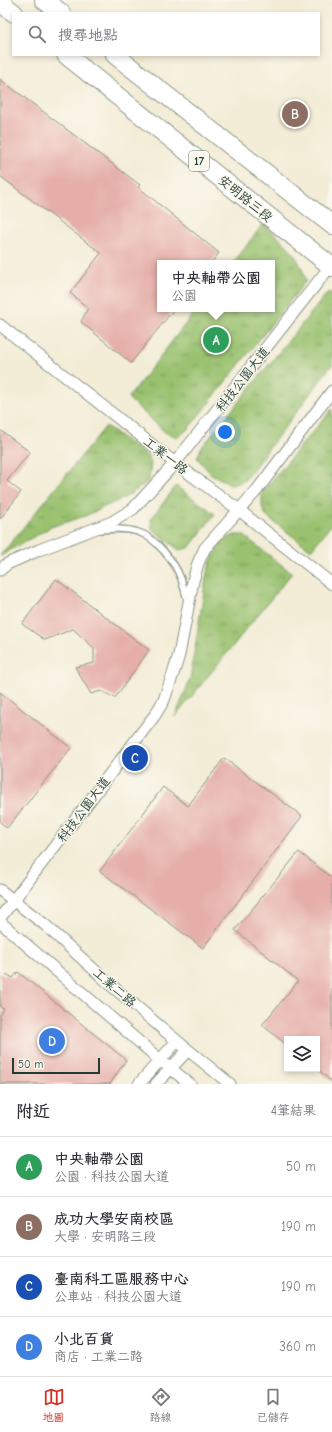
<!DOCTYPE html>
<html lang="zh-TW">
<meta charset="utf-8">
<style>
body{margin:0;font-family:"Comic Neue","LXGW WenKai TC",sans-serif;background:#f2f2f3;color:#2b2b33}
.controls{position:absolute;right:12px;bottom:12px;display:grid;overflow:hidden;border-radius:0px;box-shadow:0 2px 6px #0003}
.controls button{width:36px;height:36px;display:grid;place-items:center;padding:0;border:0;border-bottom:1px solid #e1e1e2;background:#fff;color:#2b2b33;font:20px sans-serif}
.scale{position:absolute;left:12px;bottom:10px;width:88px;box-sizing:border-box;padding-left:4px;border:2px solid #1f3d34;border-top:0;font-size:11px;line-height:14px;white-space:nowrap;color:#1f3d34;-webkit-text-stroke:3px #fbf7ec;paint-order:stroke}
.you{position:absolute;left:225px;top:432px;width:14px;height:14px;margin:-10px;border:3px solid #fff;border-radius:50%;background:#1a73e8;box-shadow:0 0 0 6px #1a73e833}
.badge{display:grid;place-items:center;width:26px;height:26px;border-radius:50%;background:#d93025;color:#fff;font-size:13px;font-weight:700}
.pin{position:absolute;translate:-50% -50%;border:2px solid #fff;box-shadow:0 1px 4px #0006}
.popup{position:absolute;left:157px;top:260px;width:118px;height:52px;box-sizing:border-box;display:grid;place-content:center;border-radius:0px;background:#fff;filter:drop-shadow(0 1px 3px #0005);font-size:13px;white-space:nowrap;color:#7c7c81}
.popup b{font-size:15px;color:#2b2b33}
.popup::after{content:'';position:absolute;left:50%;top:100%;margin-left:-8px;border:8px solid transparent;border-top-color:#fff}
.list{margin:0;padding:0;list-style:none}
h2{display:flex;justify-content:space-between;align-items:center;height:52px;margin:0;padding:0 16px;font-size:17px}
h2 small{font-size:13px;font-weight:400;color:#7c7c81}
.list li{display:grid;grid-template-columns:26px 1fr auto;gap:12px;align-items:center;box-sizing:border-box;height:60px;padding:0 16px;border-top:1px solid #e1e1e2}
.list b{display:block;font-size:15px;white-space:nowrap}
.list p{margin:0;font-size:13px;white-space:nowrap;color:#7c7c81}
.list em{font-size:13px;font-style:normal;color:#7c7c81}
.icon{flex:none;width:22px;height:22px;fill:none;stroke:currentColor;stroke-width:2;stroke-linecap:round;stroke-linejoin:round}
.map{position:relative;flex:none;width:332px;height:1084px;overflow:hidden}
.search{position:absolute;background:#fff;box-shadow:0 2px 6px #0003;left:12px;right:12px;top:12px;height:44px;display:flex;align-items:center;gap:10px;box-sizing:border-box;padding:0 14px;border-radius:0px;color:#7c7c81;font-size:15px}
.sheet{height:292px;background:#fff}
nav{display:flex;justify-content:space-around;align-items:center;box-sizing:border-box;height:56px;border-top:1px solid #e1e1e2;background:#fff;font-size:11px;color:#7c7c81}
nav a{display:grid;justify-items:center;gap:2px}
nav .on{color:#d93025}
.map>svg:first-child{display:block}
.grass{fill:url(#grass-tufts);stroke:#5c7f51}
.building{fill:#e5aea9}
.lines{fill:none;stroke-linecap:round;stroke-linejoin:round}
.lane-casing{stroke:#899586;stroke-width:8}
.street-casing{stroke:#899586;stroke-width:13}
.primary-casing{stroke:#899586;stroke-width:20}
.lane{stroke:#fff;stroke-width:5.5}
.street{stroke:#fff;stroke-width:11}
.primary{stroke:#fff;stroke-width:18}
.labels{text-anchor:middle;stroke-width:3;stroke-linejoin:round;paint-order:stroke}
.shield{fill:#fbf7ec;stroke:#61756b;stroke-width:1}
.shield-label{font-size:12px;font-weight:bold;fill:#1f3d34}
.street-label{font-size:13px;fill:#1f3d34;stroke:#fbf7ec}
</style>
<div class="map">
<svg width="332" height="1084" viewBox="0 0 332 1084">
<defs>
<pattern id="grass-tufts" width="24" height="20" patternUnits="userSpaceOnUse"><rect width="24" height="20" fill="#99c16e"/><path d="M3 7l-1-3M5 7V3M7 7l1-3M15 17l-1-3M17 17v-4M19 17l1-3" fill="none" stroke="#7c9e5b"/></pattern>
</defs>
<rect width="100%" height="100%" fill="#fbf7ec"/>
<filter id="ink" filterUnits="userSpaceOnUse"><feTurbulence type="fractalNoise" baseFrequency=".025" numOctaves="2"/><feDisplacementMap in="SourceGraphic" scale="8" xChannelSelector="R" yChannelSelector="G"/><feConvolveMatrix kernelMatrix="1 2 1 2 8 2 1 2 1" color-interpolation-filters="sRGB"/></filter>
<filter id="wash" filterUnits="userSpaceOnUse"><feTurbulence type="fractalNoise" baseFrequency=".012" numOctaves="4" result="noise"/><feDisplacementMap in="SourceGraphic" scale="16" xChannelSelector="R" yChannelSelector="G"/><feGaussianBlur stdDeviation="0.9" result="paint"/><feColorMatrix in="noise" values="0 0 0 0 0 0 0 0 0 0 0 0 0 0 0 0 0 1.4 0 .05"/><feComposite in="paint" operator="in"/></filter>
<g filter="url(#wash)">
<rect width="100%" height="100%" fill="#f3edd7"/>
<path class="grass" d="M263,224C285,243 298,252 306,281L188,429L178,437L166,433L128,398L197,309H272V263H233Z
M328,292L332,293V365L244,481L232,485L211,474L197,458L201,448Z
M332,409V524L311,550L266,516L262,507V492Z
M106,426L147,456L151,463L149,481L126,497L85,516L51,527L0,556Z
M176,486L215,514L189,548L179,550L152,529L151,519Z
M234,535H243L292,573L175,717L190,679L207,572L212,559L222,541Z"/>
<g id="blocks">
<path class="building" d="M0,79L140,185L138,187L219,253L211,263H160V309H174L131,363L81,322L88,308L70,293L101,253L0,176Z
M0,430L30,452L7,481L21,492L0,519Z
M56,579L149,650L115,698L101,691L91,694L75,667L94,663V648L73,629L45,640L22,624Z
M0,692L71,748L7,828L0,822Z
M224,758L302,816L203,948L100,871L163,787L188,806Z
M299,852L332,878V1082L317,1069V1039H287V1045L262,1025L298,981L235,930Z
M18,972L126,1060L110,1084H0V1015L4,1009L0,1007V974L8,975L13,978Z"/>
</g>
</g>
<g filter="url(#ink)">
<use href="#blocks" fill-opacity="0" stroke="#899586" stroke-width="1"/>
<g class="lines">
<g class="lane-casing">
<path id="lane" d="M101,530C113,529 126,528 138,532C155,537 175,562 181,579C183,585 185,593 187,599"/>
</g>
<g class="street-casing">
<path id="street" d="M0,325L175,463L239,510L332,584
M0,570L7,564L39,550L112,522L133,509L175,463L332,264
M0,890L44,924L112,986L177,1041L230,1084
M0,918L155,715L164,700L174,671L179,655L193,581L198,563L205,548L257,490L332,391
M0,922L160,1060L190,1084
M139,1084L177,1041
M156,1084L188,1050"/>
</g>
<g class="primary-casing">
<path id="primary" d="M44,0L61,13
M0,2L14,13
M66,55L332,267
M115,55L332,225"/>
</g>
<use href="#lane" class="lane"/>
<use href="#street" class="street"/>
<use href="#primary" class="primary"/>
</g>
</g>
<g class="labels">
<rect class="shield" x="189" y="151" width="20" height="20" rx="3"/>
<g class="shield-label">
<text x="199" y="165">17</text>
</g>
<g class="street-label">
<text transform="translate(246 198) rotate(39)" y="5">安明路三段</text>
<text transform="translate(242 379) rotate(-52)" y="5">科技公園大道</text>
<text transform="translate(166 455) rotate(38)" y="5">工業一路</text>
<text transform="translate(83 809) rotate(-53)" y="5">科技公園大道</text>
<text transform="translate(115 987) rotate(41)" y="5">工業二路</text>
</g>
</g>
</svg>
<div class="controls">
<button><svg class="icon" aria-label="layers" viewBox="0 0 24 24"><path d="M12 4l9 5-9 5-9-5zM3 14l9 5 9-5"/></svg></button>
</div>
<div class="scale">50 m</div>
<div class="you"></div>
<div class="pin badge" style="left:216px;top:340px;background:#2e9e5b">A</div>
<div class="popup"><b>中央軸帶公園</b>公園</div>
<div class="pin badge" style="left:295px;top:114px;background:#8d6e63">B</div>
<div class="pin badge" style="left:135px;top:758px;background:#1a4fb4">C</div>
<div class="pin badge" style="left:52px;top:1041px;background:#3f7fe0">D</div>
<div class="search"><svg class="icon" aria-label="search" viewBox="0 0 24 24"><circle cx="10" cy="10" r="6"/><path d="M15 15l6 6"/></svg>搜尋地點</div>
</div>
<section class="sheet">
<h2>附近<small>4筆結果</small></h2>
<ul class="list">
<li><span class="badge" style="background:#2e9e5b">A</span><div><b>中央軸帶公園</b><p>公園 · 科技公園大道</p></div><em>50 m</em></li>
<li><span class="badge" style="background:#8d6e63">B</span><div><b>成功大學安南校區</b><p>大學 · 安明路三段</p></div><em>190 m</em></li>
<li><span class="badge" style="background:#1a4fb4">C</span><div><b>臺南科工區服務中心</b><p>公車站 · 科技公園大道</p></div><em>190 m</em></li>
<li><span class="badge" style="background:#3f7fe0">D</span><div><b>小北百貨</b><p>商店 · 工業二路</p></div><em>360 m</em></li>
</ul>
</section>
<nav>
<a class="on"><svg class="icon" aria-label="map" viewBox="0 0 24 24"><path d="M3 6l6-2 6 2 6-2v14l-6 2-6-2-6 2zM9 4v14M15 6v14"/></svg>地圖</a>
<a><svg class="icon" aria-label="directions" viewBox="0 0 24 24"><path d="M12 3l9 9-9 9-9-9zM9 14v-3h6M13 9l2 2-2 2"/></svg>路線</a>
<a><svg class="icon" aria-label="saved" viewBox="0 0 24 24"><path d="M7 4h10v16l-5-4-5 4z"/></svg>已儲存</a>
</nav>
